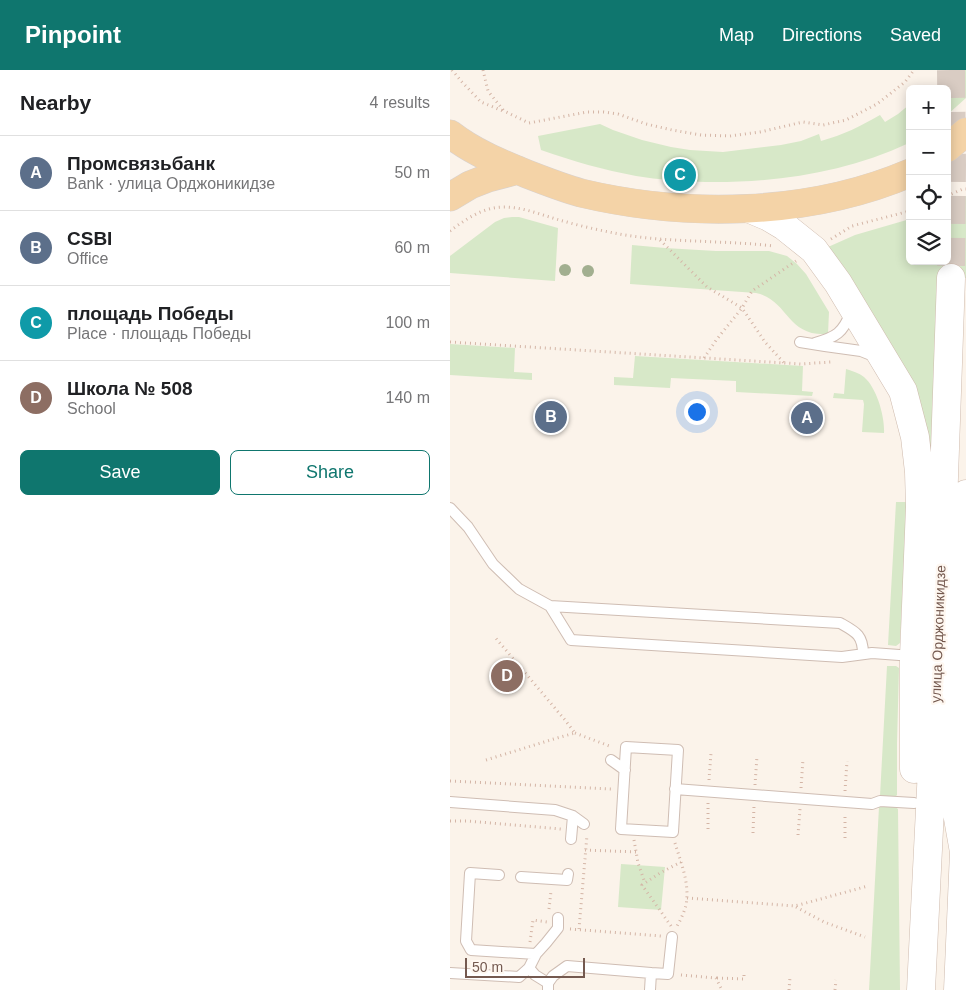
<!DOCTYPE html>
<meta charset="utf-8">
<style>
body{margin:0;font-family:Helvetica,sans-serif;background:#f6f6f6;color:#202124}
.controls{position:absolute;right:15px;top:15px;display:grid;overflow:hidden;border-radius:8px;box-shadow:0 2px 12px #0003}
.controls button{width:45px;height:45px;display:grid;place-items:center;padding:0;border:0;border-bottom:1px solid #e0e0e0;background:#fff;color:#202124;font:25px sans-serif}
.scale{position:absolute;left:15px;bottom:12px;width:120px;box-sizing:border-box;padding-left:5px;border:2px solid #74594f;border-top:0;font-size:14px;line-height:18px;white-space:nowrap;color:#74594f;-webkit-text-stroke:4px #fef7f0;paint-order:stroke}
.you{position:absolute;left:246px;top:341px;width:18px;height:18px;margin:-12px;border:4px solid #fff;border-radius:50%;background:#1a73e8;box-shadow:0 0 0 8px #1a73e833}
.badge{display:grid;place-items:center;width:32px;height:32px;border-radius:50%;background:#0f766e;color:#fff;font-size:16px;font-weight:700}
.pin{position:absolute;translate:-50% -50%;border:2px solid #fff;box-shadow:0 1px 5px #0006}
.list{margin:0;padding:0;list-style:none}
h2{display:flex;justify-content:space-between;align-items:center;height:65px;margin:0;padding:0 20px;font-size:21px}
h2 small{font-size:16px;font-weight:400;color:#757577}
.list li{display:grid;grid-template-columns:32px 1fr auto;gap:15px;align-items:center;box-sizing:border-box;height:75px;padding:0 20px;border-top:1px solid #e0e0e0}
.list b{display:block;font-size:19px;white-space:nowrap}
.list p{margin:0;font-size:16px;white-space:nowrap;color:#757577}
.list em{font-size:16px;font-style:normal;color:#757577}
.actions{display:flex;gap:10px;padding:15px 20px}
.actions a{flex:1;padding:11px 0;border:1px solid #0f766e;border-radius:8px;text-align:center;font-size:18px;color:#0f766e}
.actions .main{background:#0f766e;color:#fff}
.icon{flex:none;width:28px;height:28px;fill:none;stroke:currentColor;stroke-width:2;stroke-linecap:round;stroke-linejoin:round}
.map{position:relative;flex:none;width:516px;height:920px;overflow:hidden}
header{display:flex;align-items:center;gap:30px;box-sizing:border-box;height:70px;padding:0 25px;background:#0f766e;color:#fff}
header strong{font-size:24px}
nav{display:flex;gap:28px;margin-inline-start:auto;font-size:18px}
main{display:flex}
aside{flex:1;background:#fff}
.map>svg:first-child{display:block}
.green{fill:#d7e8c8}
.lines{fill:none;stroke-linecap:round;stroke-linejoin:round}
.secondary-tunnel{stroke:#d9ccc3;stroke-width:28;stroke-dasharray:28 14;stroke-linecap:butt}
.service-casing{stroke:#cfbdb3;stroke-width:12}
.secondary-casing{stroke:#cfbbae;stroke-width:29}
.primary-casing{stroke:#d8d1ce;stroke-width:29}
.path{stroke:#d4b5a6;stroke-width:3;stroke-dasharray:1 4;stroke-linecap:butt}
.service{stroke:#fff;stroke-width:10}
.secondary{stroke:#fff;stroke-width:28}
.primary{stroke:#f4d3a7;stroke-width:28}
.tree{fill:#a2af90}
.labels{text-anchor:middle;stroke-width:4.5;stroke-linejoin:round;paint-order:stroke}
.street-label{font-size:14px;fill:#74594f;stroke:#fef7f0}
</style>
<header>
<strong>Pinpoint</strong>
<nav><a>Map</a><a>Directions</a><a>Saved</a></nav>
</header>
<main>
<aside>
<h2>Nearby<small>4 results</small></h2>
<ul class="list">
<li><span class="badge" style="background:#5c6f8a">A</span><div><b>Промсвязьбанк</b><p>Bank · улица Орджоникидзе</p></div><em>50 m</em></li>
<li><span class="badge" style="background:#5c6f8a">B</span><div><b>CSBI</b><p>Office</p></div><em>60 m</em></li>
<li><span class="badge" style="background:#0f9aa8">C</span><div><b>площадь Победы</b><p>Place · площадь Победы</p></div><em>100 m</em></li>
<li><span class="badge" style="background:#8d6e63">D</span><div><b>Школа № 508</b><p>School</p></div><em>140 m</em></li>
</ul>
<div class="actions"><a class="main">Save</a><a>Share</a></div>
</aside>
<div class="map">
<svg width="516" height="920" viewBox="0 0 516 920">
<rect width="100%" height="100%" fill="#fbf3ea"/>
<path class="green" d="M503,0H516V28L497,45V19H487Z
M460,34V72L459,73C395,103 325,113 255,112C232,111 209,110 186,106C154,100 122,91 91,80L88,66L150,54L163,60L192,70L221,77L240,80L273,82L331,75L351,71L369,64L371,71C393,65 411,56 430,45L435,52L448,44Z
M516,126V208L488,207L482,398L378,177L405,165L460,149V191H497V134Z
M62,147H69L108,158L105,211L0,203V186L45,152L54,148Z
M182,175L215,178L266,181H319L337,186L347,194L356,204L379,242L378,264C336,267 339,230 306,223L180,214Z
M0,274L65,278L64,302L82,303V310L0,305Z
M185,286L353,296L352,321L363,322L362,326L286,322V311L221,308L220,318L164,315V307L183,308Z
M396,299C402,301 409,303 414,307C427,318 435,347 434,363L412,362L414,334L413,330L383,328L384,323L394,324Z
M446,432H457L450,573L446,576L438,575Z
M437,596H446L449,598L447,673V725L445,727L430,726Z
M429,737H445L448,739L450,920H419Z
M171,794L215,797L211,840L168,837Z"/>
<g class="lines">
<path class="secondary-tunnel" d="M501,0L502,95L501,208"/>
<g class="service-casing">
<path id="service" d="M350,272L375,276L411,281L426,287
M365,273C386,267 393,263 401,242
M0,438L18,457L43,494L69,519L100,536L121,570L392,587L422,583L463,586
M100,536L390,553C406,562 413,565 413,584
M176,677L228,680L223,762L171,759Z
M161,690L175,700
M225,719L422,734L430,731L464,733
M0,732L105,740L123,746L134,754
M121,769L123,746
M49,805L20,803L16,871L21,880L86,884
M71,807L117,810L118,804
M79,898L85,905L98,913
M0,903L69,907L79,898L86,884L96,873L108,858V848
M201,903L218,904L222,867
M98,920V913L103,906L117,896L201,903L200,920"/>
</g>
<g class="secondary-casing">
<path id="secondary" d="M300,139L319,147L334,156L364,180L388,213L453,321L465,367L469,402L470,437L464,586V699
M471,920L488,578L501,208
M508,920L514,782L506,737L516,424"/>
</g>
<g class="primary-casing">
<path id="primary" d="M0,64C23,82 50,93 77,104C95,111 113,118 131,123C237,148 359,146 460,103
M497,78L516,62
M0,127L20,115L38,108L68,100"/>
</g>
<path class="path" d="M2,0L12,12L31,32L53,41
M33,0L38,21L54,41L79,53L137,42H154L168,44L196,54L222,60L251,65L280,66L310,62L353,52L373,55L396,50L427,34L455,12L464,0
M497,126L513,119H516
M0,161C16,149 33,137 54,137C72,137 89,144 106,149C126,155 148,160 169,164C220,173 272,170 324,176
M381,169L402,156L460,141
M210,170L257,217L292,238L315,272L334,293
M0,272L351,294L381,292
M254,288L267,269L292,238L302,221L346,191
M125,663L162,677
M36,690L107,668L125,663L115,650L44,566
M259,710L261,683
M0,711L162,719
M305,715L307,686
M351,718L353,689
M395,721L397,691
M258,733V760
M0,751H17L111,759
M303,763L304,736
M348,765L350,739
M395,768V744
M184,770L188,793L195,813
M225,773C231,793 240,814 236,835C234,843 230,851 226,858
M135,780L186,782
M237,828L345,836L418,816
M346,837L374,852L415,867
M99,839L101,821
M221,856L192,815L210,803L231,792
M120,859L211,866
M129,859L137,765
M80,872L83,850L97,852
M231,905L266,908L272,920
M267,908L294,909V905
M339,920L340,907
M385,920L386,910"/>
<use href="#service" class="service"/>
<use href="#secondary" class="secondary"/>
<use href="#primary" class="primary"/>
</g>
<g class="tree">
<circle cx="115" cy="200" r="6"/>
<circle cx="138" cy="201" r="6"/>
</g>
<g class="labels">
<g class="street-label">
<text transform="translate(488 564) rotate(-88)" y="5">улица Орджоникидзе</text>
</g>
</g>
</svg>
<div class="controls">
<button>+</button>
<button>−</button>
<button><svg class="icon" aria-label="locate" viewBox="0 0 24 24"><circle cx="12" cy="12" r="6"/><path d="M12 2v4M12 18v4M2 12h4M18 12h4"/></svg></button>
<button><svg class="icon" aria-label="layers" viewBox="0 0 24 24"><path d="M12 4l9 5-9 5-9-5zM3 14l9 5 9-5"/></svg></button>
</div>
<div class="scale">50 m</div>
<div class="you"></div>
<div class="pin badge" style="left:357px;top:348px;background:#5c6f8a">A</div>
<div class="pin badge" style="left:101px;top:347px;background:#5c6f8a">B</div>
<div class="pin badge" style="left:230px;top:105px;background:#0f9aa8">C</div>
<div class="pin badge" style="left:57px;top:606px;background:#8d6e63">D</div>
</div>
</main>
